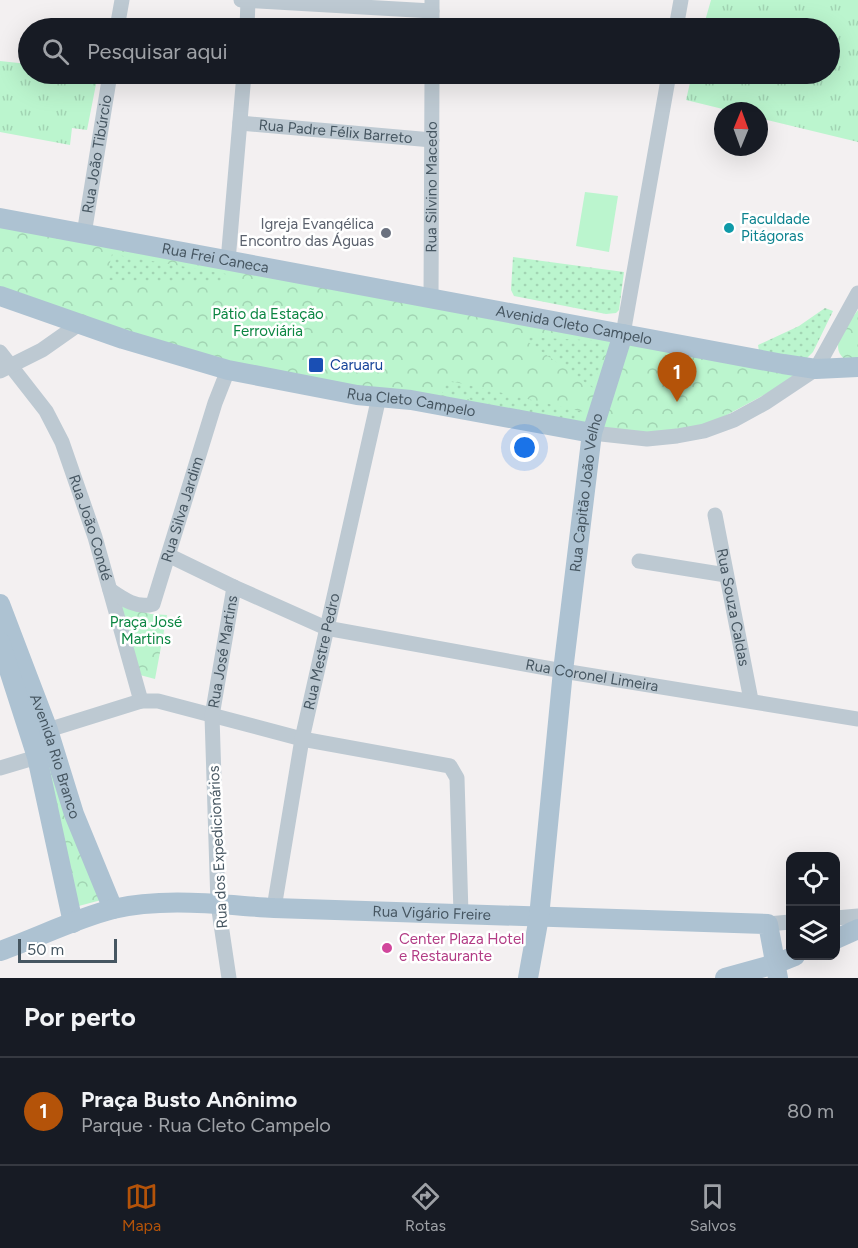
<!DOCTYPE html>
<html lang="pt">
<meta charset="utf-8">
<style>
body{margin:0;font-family:Figtree,sans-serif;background:#20242c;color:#f1f3f6}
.controls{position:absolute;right:18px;bottom:18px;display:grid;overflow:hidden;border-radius:12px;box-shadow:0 6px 24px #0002}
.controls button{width:54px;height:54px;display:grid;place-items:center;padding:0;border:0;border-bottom:2px solid #363941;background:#171b24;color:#f1f3f6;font:30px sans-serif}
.compass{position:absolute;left:714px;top:102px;width:54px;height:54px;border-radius:50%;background:#171b24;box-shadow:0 6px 24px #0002;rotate:1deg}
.scale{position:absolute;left:18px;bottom:15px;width:99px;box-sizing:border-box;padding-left:6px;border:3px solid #465661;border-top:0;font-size:16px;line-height:21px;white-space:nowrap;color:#465661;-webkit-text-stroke:4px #fff;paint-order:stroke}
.you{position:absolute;left:525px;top:448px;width:21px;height:21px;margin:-15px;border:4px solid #fff;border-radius:50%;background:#1a73e8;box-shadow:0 0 0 9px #1a73e833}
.badge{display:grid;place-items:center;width:39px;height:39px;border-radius:50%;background:#b45309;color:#fff;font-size:20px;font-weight:700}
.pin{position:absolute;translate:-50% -50px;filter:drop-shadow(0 2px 3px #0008)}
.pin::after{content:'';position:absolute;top:32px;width:21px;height:18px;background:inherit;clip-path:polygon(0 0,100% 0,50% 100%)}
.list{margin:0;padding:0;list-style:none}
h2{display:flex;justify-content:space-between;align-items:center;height:78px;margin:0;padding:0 24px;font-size:26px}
h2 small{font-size:20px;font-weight:400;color:#9ea1a6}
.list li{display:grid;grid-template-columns:39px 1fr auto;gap:18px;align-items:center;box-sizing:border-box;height:108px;padding:0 24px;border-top:2px solid #363941}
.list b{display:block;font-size:22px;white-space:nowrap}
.list p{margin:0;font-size:20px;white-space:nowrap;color:#9ea1a6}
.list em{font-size:20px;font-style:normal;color:#9ea1a6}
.icon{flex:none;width:33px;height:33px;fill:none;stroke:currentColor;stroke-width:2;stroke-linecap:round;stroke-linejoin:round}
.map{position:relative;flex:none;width:858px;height:978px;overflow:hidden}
.search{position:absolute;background:#171b24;box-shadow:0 6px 24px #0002;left:18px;right:18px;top:18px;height:66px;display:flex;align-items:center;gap:15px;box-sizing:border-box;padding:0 21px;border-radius:33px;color:#9ea1a6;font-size:22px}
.sheet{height:186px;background:#171b24}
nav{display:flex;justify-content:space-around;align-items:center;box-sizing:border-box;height:84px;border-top:2px solid #363941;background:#171b24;font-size:16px;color:#9ea1a6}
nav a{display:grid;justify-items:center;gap:3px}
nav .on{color:#b45309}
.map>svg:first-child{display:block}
.grass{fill:url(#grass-tufts)}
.park{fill:url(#park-crowns)}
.garden{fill:url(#garden-dots)}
.pitch{fill:#bbf5ce}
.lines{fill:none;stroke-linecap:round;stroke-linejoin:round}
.minor{stroke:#bdc9d2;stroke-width:15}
.major{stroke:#adc2d2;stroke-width:20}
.culture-dot{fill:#0f9aa8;stroke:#fff;stroke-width:2}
.worship-dot{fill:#6b7280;stroke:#fff;stroke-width:2}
.transit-dot{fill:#1a4fb4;stroke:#fff;stroke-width:2}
.hotel-dot{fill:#d1479c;stroke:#fff;stroke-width:2}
.labels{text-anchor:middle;stroke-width:5;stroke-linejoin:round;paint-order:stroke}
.street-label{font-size:15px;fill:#465661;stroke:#fff}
.culture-label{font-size:15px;fill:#0d838f;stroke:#fff;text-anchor:start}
.worship-label{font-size:15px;fill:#5b616d;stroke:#fff;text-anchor:end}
.park-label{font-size:15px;fill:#0c8642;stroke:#fff}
.transit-label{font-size:15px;fill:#164399;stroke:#fff;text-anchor:start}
.hotel-label{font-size:15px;fill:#b23c85;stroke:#fff;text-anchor:start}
</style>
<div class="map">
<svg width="858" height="978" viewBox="0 0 858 978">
<defs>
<pattern id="grass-tufts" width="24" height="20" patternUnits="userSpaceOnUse" patternTransform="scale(1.5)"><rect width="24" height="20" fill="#bbf5ce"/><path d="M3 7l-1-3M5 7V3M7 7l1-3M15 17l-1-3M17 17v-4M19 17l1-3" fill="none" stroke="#a2d4b3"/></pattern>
<pattern id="park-crowns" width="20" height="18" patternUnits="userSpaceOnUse" patternTransform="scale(1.5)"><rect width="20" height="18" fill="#bbf5ce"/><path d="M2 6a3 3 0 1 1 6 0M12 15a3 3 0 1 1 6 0" fill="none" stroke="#a2d4b3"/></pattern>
<pattern id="garden-dots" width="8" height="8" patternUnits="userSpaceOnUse" patternTransform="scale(1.5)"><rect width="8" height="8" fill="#bbf5ce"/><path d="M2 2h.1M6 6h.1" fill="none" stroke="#a2d4b3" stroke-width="1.8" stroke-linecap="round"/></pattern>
</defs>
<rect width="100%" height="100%" fill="#f3f0f1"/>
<path class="grass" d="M711,0H858V142L759,118V111H731L686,100L692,74H830V28H703Z
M0,61L28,64V74H98L87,130L72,128L70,145L0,132Z"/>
<path class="park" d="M0,219L619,335L587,431L249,372L0,295Z
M858,310V358L846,360C826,347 849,323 858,310Z
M624,339L807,372L710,424L651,435L595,429Z
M120,605L151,614L167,615L155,679L140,675Z
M48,744L105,899L75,907L42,764Z"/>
<path class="garden" d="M112,254L226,274L225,283L106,280Z
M513,257L624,272L619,310L616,313L606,314L514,296L511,290Z
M825,308L833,311L813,352L807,358L759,351L758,345L799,326Z
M521,337L608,341L593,388Z
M446,380L584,412L579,425L442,393Z"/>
<path class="pitch" d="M585,192L618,196L609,252L576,246Z"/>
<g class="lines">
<g class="minor">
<path d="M241,0L432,11"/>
<path d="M117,28L122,0"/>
<path d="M247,28L248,0"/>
<path d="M432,28V0"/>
<path d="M676,28L681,0"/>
<path id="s1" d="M240,123L432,140"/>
<path id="s2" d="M84,234L110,74"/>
<path d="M228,261L244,74"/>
<path id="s3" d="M431,299L432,74"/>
<path d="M623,334L669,74"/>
<path id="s4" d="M0,352L46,411L62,442L95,537L141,701"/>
<path d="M0,371L42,350L79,324"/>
<path d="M592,433L647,439L677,436L704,431L734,420L765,403L816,369L858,293"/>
<path id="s5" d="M715,515L751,700"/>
<path id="s6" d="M170,556L234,587L326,628L563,671L858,719"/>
<path d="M639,561L726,575"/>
<path id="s7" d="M110,590C123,599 137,609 153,604L215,403L228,370"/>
<path d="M0,768L37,757L48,730L141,701H158L302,739L450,766L457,778L461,914"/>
<path id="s8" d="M274,908L302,739L379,397"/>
<path d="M836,918L858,916"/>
<path d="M768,924L790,922"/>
<path id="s9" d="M229,978L218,904L212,716L234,587"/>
</g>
<g class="major">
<path id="s10" d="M0,218L783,364L816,369L858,367"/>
<path id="s11" d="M0,296L123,339L228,370L357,395L411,400L592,433"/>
<path id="s12" d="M0,604L48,730L74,814L113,909"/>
<path d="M0,642L37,757L73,923"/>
<path d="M836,939L858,929"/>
<path id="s13" d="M0,951C37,938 74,919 113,909C165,897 222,905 274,908L768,924L778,978"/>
<path id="s14" d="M528,978L539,917L563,671L592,433L623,334"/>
<path d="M725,978L775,964L795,956"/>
</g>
</g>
<circle class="culture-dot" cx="729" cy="228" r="6"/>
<circle class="worship-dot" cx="386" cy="233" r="6"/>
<rect class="transit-dot" x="308" y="357" width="16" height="16" rx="3"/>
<circle class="hotel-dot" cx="387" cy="948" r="6"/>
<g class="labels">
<g class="street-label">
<text dy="5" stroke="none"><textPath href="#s1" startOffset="96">Rua Padre Félix Barreto</textPath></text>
<text dy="5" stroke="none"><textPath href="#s2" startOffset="81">Rua João Tibúrcio</textPath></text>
<text dy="5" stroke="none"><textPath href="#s3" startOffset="112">Rua Silvino Macedo</textPath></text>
<text dy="5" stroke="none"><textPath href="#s10" startOffset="219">Rua Frei Caneca</textPath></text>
<text dy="5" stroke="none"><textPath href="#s10" startOffset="584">Avenida Cleto Campelo</textPath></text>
<text dy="5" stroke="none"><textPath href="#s11" startOffset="426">Rua Cleto Campelo</textPath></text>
<text dy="5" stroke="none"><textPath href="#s14" startOffset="489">Rua Capitão João Velho</textPath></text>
<text dy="5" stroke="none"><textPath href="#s7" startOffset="146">Rua Silva Jardim</textPath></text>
<text dy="5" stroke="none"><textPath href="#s4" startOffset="200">Rua João Condé</textPath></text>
<text dy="5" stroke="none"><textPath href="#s5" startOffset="94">Rua Souza Caldas</textPath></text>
<text dy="5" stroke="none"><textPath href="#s8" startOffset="261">Rua Mestre Pedro</textPath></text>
<text dy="5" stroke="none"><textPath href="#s9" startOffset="328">Rua José Martins</textPath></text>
<text dy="5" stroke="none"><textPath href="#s6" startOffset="442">Rua Coronel Limeira</textPath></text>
<text dy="5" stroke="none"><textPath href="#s12" startOffset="162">Avenida Rio Branco</textPath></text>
<text transform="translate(218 847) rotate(-93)" y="5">Rua dos Expedicionários</text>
<text dy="5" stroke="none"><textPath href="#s13" startOffset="440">Rua Vigário Freire</textPath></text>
</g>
<g class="culture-label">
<text x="741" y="224">Faculdade<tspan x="741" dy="17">Pitágoras</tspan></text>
</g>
<g class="worship-label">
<text x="374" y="229">Igreja Evangélica<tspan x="374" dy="17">Encontro das Águas</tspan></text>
</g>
<g class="park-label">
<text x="268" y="319">Pátio da Estação<tspan x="268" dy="17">Ferroviária</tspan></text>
<text x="146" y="627">Praça José<tspan x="146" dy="17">Martins</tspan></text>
</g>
<g class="transit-label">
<text x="330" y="370">Caruaru</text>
</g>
<g class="hotel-label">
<text x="399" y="944">Center Plaza Hotel<tspan x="399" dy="17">e Restaurante</tspan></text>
</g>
</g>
</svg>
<div class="controls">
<button><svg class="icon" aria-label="locate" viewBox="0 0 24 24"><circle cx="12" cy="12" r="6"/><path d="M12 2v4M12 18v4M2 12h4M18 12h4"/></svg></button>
<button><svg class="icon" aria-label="layers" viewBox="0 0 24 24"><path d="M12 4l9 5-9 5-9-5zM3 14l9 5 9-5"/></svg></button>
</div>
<svg class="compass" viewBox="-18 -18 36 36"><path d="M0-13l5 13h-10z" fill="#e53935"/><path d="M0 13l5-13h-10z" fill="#9ea1a6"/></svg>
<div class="scale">50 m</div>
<div class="you"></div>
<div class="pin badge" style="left:677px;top:402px">1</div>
<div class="search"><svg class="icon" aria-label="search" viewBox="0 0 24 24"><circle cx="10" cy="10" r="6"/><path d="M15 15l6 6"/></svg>Pesquisar aqui</div>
</div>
<section class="sheet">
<h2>Por perto<small></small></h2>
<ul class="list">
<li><span class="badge">1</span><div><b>Praça Busto Anônimo</b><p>Parque · Rua Cleto Campelo</p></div><em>80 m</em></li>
</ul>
</section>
<nav>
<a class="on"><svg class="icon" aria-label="map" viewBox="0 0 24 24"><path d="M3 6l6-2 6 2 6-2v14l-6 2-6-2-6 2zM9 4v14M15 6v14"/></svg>Mapa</a>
<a><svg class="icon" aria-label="directions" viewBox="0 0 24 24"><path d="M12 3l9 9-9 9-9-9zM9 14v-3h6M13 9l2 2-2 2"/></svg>Rotas</a>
<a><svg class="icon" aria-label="saved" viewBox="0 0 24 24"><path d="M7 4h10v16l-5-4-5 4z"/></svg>Salvos</a>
</nav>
